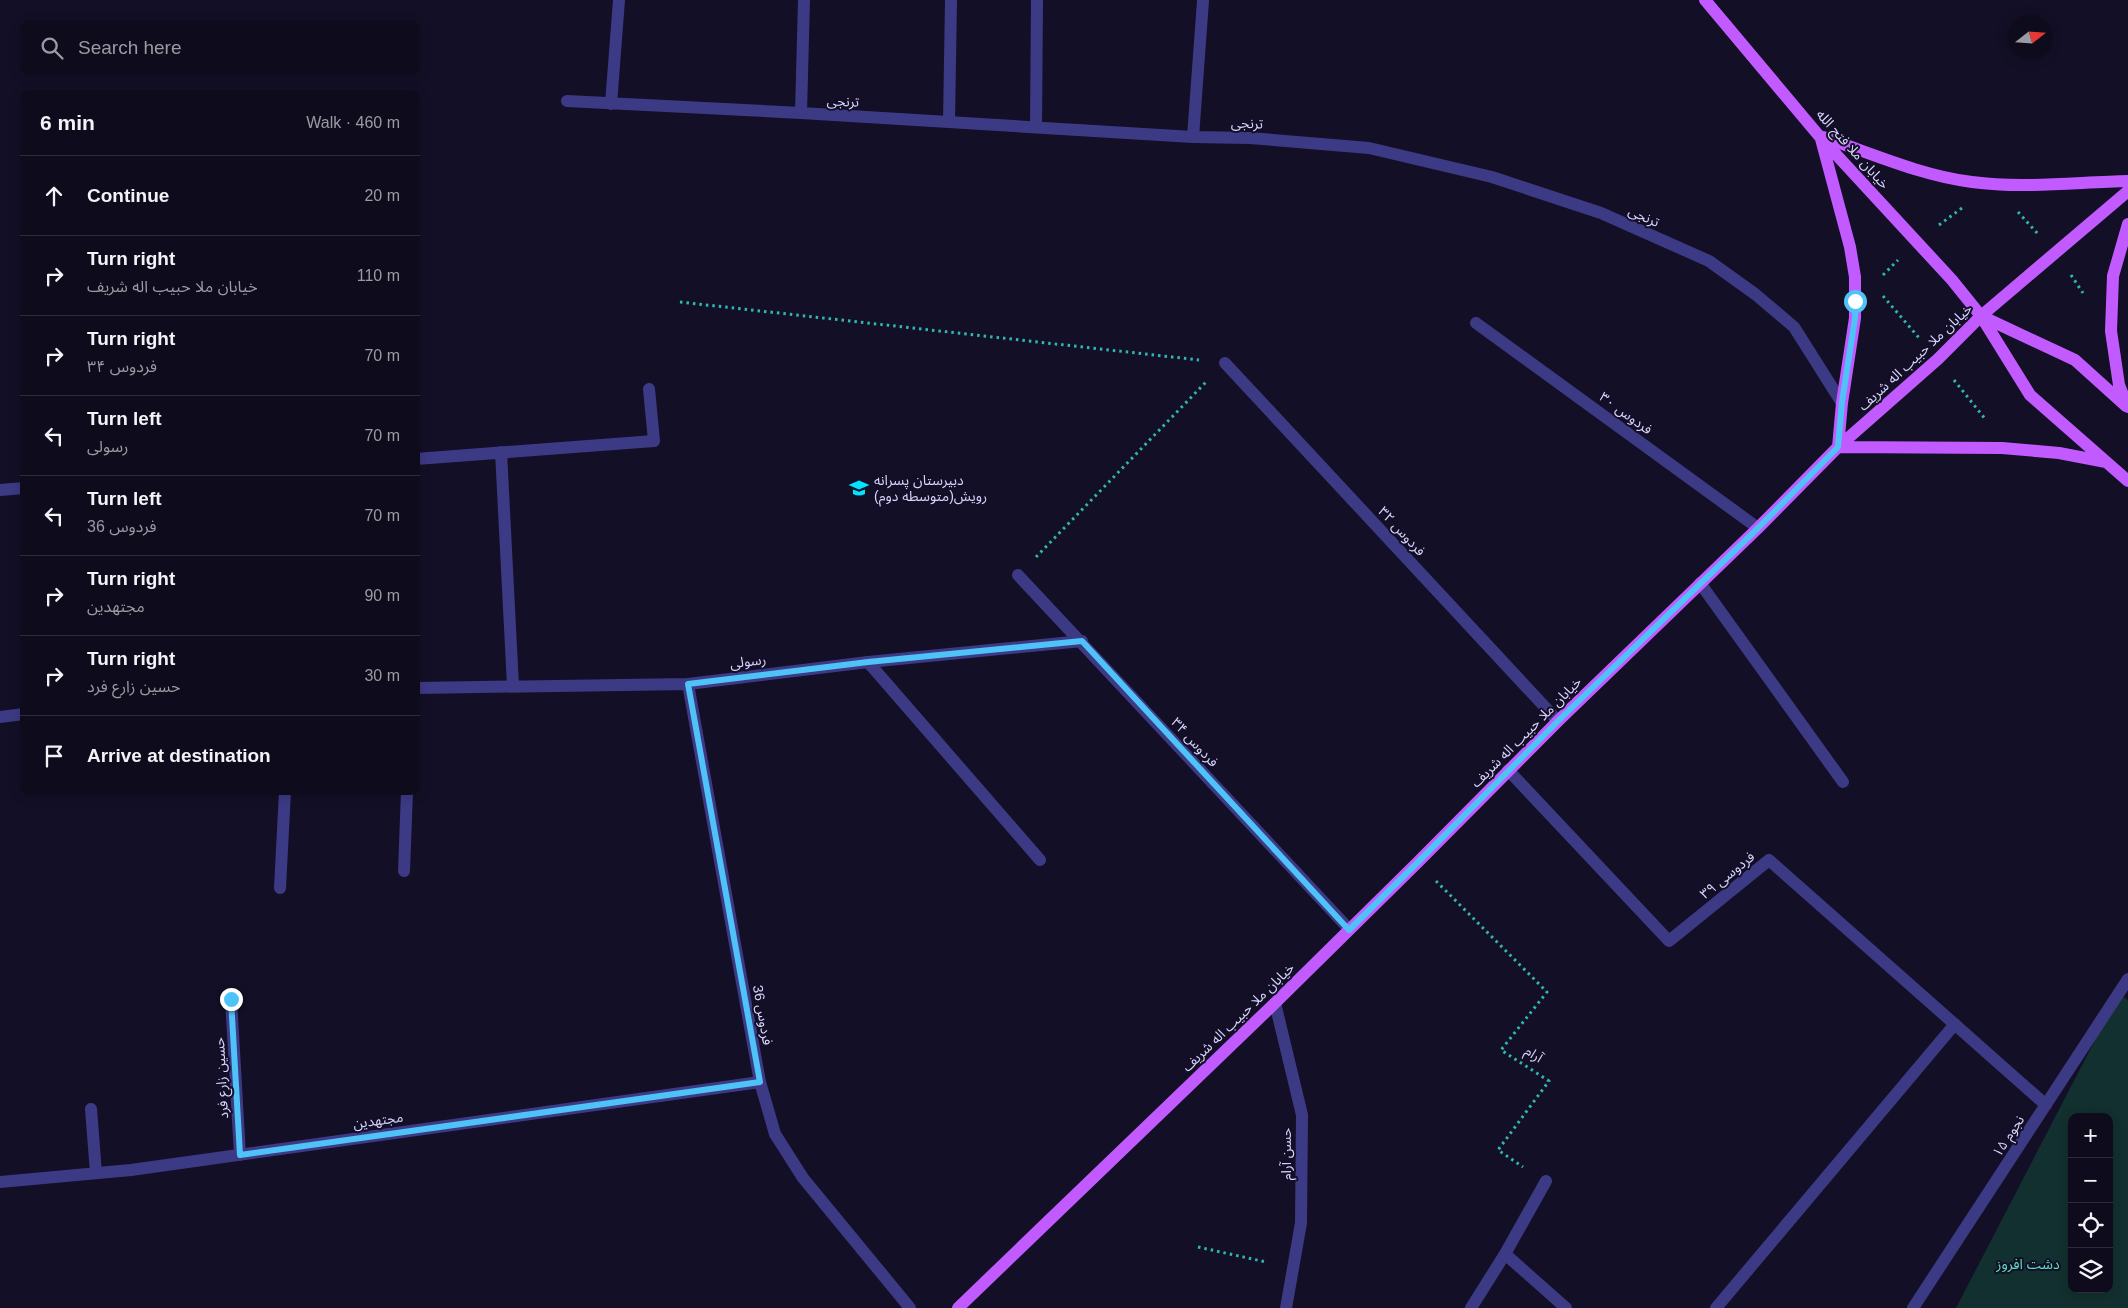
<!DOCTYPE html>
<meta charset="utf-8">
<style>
body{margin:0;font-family:Arial,"Noto Sans Arabic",sans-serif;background:#171425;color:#f1f3f6}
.controls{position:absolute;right:15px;bottom:15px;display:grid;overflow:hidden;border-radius:10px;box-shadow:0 2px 12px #0003}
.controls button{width:45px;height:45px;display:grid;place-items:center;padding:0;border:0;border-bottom:1px solid #2e2b3b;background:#0e0b1c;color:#f1f3f6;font:25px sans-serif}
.compass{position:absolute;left:2008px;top:15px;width:45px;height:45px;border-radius:50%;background:#0e0b1c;box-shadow:0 2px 12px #0003;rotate:73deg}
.stop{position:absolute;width:15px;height:15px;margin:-11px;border:4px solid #4fc3f7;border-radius:50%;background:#fff}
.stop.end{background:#4fc3f7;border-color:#fff;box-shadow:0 1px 5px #0008}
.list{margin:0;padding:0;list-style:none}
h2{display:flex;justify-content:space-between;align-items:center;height:65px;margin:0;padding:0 20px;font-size:21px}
h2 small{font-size:16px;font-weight:400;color:#9b9ba3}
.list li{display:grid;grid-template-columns:32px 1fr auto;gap:15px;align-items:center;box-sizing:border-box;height:80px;padding:0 20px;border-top:1px solid #2e2b3b}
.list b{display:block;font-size:19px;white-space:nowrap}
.list p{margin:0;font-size:16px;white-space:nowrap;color:#9b9ba3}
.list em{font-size:16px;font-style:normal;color:#9b9ba3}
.icon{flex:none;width:28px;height:28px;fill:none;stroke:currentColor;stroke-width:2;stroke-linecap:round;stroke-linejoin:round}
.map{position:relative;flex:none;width:2128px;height:1308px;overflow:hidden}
.search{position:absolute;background:#0e0b1c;box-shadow:0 2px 12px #0003;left:20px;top:20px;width:400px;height:55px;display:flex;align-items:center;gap:12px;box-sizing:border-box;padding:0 18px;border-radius:10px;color:#9b9ba3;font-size:19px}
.panel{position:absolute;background:#0e0b1c;box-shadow:0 2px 12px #0003;left:20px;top:90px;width:400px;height:705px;border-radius:10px}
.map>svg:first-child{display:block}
.green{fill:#12302f;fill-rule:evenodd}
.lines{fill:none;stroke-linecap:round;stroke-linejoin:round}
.path{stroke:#2fb8b0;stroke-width:3;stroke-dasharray:2.5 4;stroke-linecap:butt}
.minor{stroke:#3d3a85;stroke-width:12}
.major{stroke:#c25bff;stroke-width:12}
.route{stroke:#4fc3f7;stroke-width:6}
.labels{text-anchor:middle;stroke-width:4;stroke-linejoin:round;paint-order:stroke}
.street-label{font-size:14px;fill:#d9d4ff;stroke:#130f26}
.poi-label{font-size:14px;fill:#d9d4ff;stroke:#130f26;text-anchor:start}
.park-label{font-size:14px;fill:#5fe0c0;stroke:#130f26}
</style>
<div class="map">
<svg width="2128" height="1308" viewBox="0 0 2128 1308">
<rect width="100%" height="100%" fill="#130f26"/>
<path class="green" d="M2119,994L2128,1000V1308H1956ZM2072,1117H2109V1289H2072Z"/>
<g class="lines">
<path class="path" d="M2018,212L2038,234
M1939,225L1962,208
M1883,275L1898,260
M2071,275L2083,293
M1883,296L1920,339
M680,302L1199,360
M1954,380L1986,420
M1036,557L1206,382
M1436,881L1547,992L1501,1050L1549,1081L1498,1150L1523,1167
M1198,1247L1266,1262"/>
<path class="minor" d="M567,101L801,113L1193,137L1250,138L1369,148L1492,177L1601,213L1709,261L1755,294L1794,327L1842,403
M611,104L619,0
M801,113L804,0
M949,122L951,0
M1036,127L1037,0
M1193,137L1203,1
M1476,323L1758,528
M1225,363L1558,721
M501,452L513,686
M416,459L654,441L649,389
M0,490L24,488
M1018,575L1349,929
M1700,583L1843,782
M868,662L1040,860
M688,684L760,1082L775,1134L803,1178L910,1308
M416,688L688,684L868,662L1082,641
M0,717L24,714
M1508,770L1669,941L1769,860L2046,1105
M404,871L407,791
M280,888L285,791
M231,999L240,1155
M1275,1003L1302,1115L1301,1223L1286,1308
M91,1109L96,1173
M0,1182L131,1170L760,1082
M1505,1254L1566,1308
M1471,1308L1505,1254L1546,1181
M1716,1308L1955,1024
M1913,1308L2128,979"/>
<path class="major" d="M1705,0L1820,137L1952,280L1981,316L2030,395L2128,481
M1823,137C1870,153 1922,176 1972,182C2023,189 2077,182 2128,181
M1821,139L1850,247L1855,277V318L1842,403L1838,447L2002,448L2059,453L2106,462
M2128,224L2113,276L2111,331L2119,385L2128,407
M1981,316L2075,360L2126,406
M958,1308L1275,1003L1417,863L1558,721L1758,528L1838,447L1938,359L1981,316L2128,191"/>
</g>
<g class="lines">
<path class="route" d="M231,999L240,1155L760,1082L688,684L868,662L1082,641L1349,930L1417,863L1558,721L1758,528L1838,447L1842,402L1855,318V301"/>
</g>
<defs>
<g id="school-bare" transform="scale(1.5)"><path d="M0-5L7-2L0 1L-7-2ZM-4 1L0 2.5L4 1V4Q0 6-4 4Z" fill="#00e5ff" stroke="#130f26" stroke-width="2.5" paint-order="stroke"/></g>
</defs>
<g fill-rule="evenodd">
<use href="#school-bare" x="859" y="488"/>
</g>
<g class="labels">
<g class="street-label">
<text transform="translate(843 101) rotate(3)" y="5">ترنجی</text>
<text transform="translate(1247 123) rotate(2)" y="5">ترنجی</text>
<text transform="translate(1853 149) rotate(48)" y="5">خیابان ملا فتح الله</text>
<text transform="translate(1644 216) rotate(24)" y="5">ترنجی</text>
<text transform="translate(1915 357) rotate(-43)" y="5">خیابان ملا حبیب اله شریف</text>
<text transform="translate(1626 413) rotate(36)" y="5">فردوس ۳۰</text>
<text transform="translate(1402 531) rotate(47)" y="5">فردوس ۳۲</text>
<text transform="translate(748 661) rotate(-7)" y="5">رسولی</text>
<text transform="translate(1526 732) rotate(-45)" y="5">خیابان ملا حبیب اله شریف</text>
<text transform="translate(1195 742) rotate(47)" y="5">فردوس ۳۴</text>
<text transform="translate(1727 875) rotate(-39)" y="5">فردوسی ۳۹</text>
<text transform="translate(763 1015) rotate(80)" y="5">فردوس 36</text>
<text transform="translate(1238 1017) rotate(-44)" y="5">خیابان ملا حبیب اله شریف</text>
<text transform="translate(1534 1054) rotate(33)" y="5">آرام</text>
<text transform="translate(221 1078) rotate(-93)" y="5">حسین‌ زارع‌ فرد</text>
<text transform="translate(378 1120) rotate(-8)" y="5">مجتهدین</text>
<text transform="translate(2008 1136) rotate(-57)" y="5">نجوم ۱۵</text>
<text transform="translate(1286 1154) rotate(-90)" y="5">حسن آرام</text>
</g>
<g class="poi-label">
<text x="874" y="485">دبیرستان پسرانه<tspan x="874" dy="16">رویش(متوسطه دوم)</tspan></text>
</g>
<g class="park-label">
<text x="2028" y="1269">دشت افروز</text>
</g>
</g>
</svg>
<div class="controls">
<button>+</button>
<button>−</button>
<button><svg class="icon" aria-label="locate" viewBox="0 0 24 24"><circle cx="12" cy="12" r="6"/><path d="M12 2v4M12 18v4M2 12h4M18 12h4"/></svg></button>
<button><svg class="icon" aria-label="layers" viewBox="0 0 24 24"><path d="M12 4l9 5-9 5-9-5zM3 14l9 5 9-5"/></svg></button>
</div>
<svg class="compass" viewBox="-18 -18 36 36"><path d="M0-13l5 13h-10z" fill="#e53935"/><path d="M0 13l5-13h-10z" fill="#9b9ba3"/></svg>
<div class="stop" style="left:1855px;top:301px"></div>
<div class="stop end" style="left:231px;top:999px"></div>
<div class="search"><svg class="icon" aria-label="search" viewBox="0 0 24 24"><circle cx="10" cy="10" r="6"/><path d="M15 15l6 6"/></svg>Search here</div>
<section class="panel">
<h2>6 min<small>Walk · 460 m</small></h2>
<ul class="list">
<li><svg class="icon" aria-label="ahead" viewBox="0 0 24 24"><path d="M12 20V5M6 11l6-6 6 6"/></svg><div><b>Continue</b></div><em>20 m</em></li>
<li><svg class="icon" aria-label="right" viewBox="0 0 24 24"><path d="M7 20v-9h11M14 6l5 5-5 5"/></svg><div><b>Turn right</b><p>خیابان ملا حبیب اله شریف</p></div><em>110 m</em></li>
<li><svg class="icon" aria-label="right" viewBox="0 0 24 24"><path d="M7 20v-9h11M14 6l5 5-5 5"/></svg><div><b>Turn right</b><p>فردوس ۳۴</p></div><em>70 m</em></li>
<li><svg class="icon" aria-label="left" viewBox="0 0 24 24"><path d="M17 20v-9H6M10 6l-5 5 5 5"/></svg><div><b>Turn left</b><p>رسولی</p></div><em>70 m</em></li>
<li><svg class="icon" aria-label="left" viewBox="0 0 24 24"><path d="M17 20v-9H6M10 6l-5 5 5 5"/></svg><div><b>Turn left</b><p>فردوس 36</p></div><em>70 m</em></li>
<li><svg class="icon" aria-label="right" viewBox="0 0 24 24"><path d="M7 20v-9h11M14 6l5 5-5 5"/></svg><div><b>Turn right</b><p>مجتهدین</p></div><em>90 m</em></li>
<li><svg class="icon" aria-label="right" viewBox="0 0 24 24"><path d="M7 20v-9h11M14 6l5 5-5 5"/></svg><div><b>Turn right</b><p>حسین‌ زارع‌ فرد</p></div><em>30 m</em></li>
<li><svg class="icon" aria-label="arrive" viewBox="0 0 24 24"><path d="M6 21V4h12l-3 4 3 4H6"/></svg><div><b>Arrive at destination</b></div></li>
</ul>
</section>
</div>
